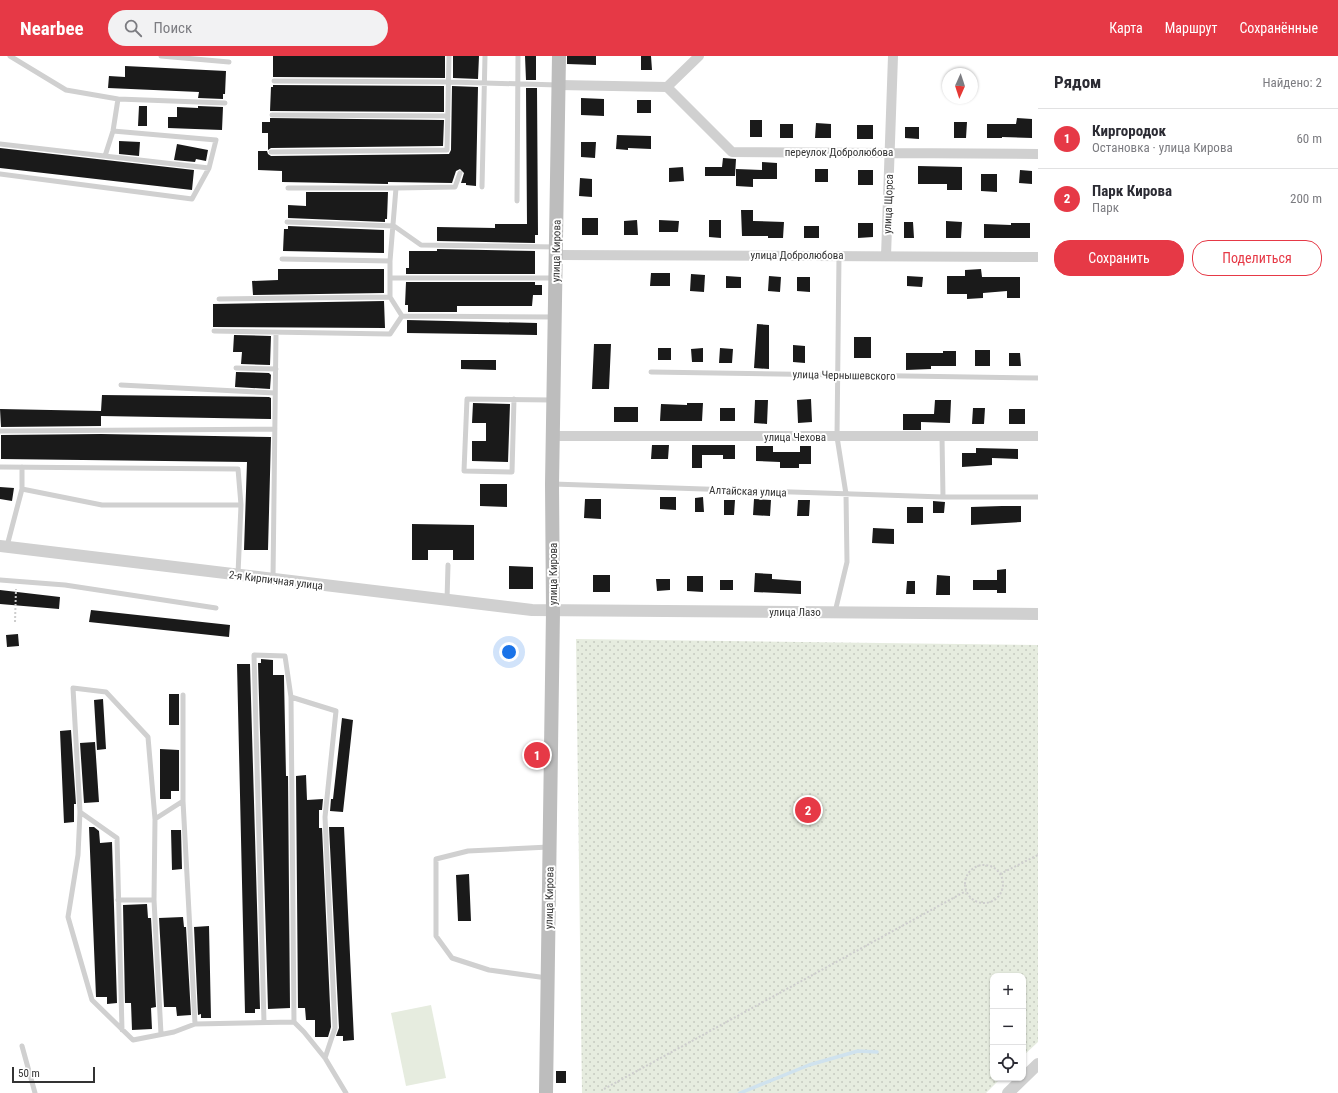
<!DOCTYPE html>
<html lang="ru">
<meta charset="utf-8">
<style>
body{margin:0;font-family:"Roboto Condensed",sans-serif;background:#f2f2f3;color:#2b2b33}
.controls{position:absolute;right:12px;bottom:12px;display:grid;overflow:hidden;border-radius:8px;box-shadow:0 1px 3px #0004}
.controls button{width:36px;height:36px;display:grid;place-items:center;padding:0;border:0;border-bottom:1px solid #e1e1e2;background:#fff;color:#2b2b33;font:20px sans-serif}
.compass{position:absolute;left:942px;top:12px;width:36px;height:36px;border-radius:50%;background:#fff;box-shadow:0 1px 3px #0004;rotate:183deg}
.scale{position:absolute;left:12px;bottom:10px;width:83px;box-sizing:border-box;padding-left:4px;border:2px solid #333;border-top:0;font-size:11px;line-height:14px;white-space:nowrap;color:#333;-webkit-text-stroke:3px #fff;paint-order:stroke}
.you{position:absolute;left:509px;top:596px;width:14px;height:14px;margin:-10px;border:3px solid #fff;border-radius:50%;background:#1a73e8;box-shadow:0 0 0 6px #1a73e833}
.badge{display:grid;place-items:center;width:26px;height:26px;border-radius:50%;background:#e63946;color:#fff;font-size:13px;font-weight:700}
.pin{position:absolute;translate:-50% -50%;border:2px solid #fff;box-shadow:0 1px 4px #0006}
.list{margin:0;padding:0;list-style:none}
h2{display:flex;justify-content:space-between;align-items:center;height:52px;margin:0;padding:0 16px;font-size:17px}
h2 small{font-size:13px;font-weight:400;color:#7c7c81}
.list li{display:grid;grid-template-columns:26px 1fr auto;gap:12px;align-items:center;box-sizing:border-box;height:60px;padding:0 16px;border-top:1px solid #e1e1e2}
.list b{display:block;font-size:15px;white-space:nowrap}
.list p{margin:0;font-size:13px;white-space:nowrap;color:#7c7c81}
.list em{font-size:13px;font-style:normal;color:#7c7c81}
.actions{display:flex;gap:8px;padding:12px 16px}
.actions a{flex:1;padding:9px 0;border:1px solid #e63946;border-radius:16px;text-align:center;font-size:14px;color:#e63946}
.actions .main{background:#e63946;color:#fff}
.icon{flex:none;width:22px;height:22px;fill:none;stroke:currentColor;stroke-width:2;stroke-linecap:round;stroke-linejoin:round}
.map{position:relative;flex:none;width:1038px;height:1037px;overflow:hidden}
header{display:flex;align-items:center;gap:24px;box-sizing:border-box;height:56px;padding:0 20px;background:#e63946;color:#fff}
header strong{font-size:19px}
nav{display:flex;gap:22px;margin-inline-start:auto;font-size:14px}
.search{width:280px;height:36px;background:#f2f2f3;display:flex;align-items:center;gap:10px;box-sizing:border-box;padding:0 14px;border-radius:22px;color:#7c7c81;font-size:15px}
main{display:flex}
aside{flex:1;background:#fff}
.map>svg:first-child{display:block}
.green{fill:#e6ecdf}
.park{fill:url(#park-dots)}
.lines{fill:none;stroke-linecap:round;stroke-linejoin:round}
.stream{stroke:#cfe2ee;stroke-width:3.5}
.building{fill:#1a1a1a}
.path{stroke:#cdcdcd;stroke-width:2;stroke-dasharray:2 2;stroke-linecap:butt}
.service{stroke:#d0d0d0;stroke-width:5}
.minor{stroke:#d0d0d0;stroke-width:10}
.tertiary{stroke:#d0d0d0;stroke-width:12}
.secondary{stroke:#bdbdbd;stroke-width:14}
.labels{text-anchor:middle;stroke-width:4;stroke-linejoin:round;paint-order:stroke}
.street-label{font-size:11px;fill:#333;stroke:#fff}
</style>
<header>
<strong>Nearbee</strong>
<div class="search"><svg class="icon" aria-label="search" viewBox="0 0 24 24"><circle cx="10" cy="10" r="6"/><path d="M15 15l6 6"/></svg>Поиск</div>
<nav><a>Карта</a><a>Маршрут</a><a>Сохранённые</a></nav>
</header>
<main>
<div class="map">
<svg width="1038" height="1037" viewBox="0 0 1038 1037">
<defs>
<pattern id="park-dots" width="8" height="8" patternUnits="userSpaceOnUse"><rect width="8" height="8" fill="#e6ecdf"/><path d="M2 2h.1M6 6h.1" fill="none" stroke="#c6cbc0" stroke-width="1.8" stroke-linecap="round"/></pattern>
</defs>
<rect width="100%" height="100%" fill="#fff"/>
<path class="green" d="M431,949L446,1022L406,1030L391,957Z"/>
<path class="park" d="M576,583L1038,589V986L1023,1000V920H993V1022H1001L986,1037H582Z"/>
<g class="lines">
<path class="stream" d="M740,1037L809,1009L858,995L877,996"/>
</g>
<path class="building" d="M273,0H445V22L273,21Z
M453,0H479L478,23L453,22Z
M525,0H536V24H526Z
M567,0H596V9L567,8Z
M641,0H651L652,14H641Z
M125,10L226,15L225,38H223V43L198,42L199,36L108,32L109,20L125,21Z
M273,29L444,30V56L270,55L271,31H273Z
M452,30L478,31L476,130L466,129V127H461L464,117L460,113L456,115L452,127L388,126V128L282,126V115L258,114V95H267L268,98L271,100L449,98L451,94Z
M526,32H537L538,179H535V187L437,185V171L495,172V168H527Z
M581,42L604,43V60L581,59Z
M637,44H651V57H637Z
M139,50H147V70H138Z
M198,50L223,51L222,74L168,72V61H177V51L198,52Z
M270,62L444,64L443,90L271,92L268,94V77H262V66H270Z
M1017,62L1032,63V82L1002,81V82H987V68H1016Z
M750,64H762V81H750Z
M954,66H967L966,82H954Z
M816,67L831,68V82H815Z
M780,68H793V82H780Z
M857,69H873V83H857Z
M905,71H919V83L905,82Z
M617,79L651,80V93L628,92V94L616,93Z
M119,85L140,86L139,100L119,98Z
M581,86H596L595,102L581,101Z
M177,88L208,94L206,105L196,103L195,106L174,104Z
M0,92L194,114L192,134L0,112Z
M723,102L736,103L735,120H705V111H722Z
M762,106L777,107V123H753V131L736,130V113L762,114Z
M918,110L962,111V134H947V128H918Z
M683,111L684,125L669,126V112Z
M815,113H828V126H815Z
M858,114H873V129H858Z
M1020,114L1032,115V128L1019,127Z
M981,118H997V136L981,135Z
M580,122L592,123V141L579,140Z
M306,136H388L387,163H385V166L288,162V149L306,150Z
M741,154H753V165L784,166L783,182H768V180H742Z
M582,162H598V179H582Z
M637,164L638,179H624V165Z
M659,164L679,165L678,176H659Z
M709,164H721V182L709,181Z
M946,165L962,166L961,182H946Z
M904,166H913L914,182H904Z
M858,167H873V181L858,182Z
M1011,167H1030V182H984V168L1011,169Z
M288,170L384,174V197L283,195L284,173H288Z
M804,170H819V182H804Z
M437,193L535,195V218H406V212H409V195H437Z
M278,213H384V237L253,239L252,225L278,224Z
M981,213L982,221H1020V242H1007V235L983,237V242L967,243V238H947V220H965V214Z
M651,217H670V230H650Z
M691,218L705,219L704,236L690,235Z
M726,220L741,221V232H726Z
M769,220L781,221L780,236L768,235Z
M907,220L923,221L922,231L907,230Z
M797,221H810V236L797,235Z
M406,226H535V229H542V239H533L532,250H457V256H408V249H405Z
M384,245L385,272L213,271V248Z
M407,264L537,267V279L407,277Z
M757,268L769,269V313L754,312Z
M234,279L271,280L270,309L241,308L242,296H233Z
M854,281H871V302H854Z
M594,288H611L609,333H592Z
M793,289L805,290V307L793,306Z
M658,292H671V304H658Z
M703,292V306H692L691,293Z
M720,292L733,293L732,307H719Z
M975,294H990V310H975Z
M943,295H956V310H931V313L906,314V297H943Z
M1009,297H1020L1021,310H1009Z
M461,304H496V314L461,313Z
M236,316L269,317L271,319L270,333L235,331Z
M102,339L269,341L271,342V363L101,360V370L1,371L0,353L101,355Z
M811,343L812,366L798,367L797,344Z
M755,344H768L767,368L754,367Z
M935,344H951L950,367L921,366V374H903V358H934Z
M473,347L510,348L508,406L472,405V385H486V367H472Z
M687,347H703L702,365H660L661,348L687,349Z
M614,351H638V366H614Z
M720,352H735V365H720Z
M973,352H985L984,368H972Z
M1009,353H1025V368H1009Z
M101,378L271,381L268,494H244L247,406L1,403V379Z
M652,389H669L668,403H651Z
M692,389H735V403H723V399H702V412H692Z
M756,390H773V396H800V390H811V408H799V412H780V406L756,405Z
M976,392L1018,393V403L992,402V409L962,411V397H976Z
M480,428H507V451L480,450Z
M0,431L14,432L12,445L0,443Z
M660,441H676V454L660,453Z
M703,441L704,456H695V442Z
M585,443H601V463L584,462Z
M754,443L771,444L770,460L753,459Z
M724,444H735L734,459H724Z
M798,444H810L809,460H797Z
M933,445L945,446L944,457H933Z
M1002,450H1021V466L971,469V451Z
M907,451H923V467H907Z
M412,468L474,469V504H453V494H428V504H412Z
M873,472L894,473V488L872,487Z
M509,510L533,511V533H509Z
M1006,513V537H997V534H973V524H997V514Z
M755,517L772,518V523L801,525V538L754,536Z
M593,519H610V536H593Z
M937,519L950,520V539H936Z
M687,520H703V536L687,535Z
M656,523H670V534L657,535Z
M720,524H733V534H720Z
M907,525H915V538H906Z
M0,534L60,541L59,553L0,548Z
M91,554L230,569L229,581L89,566Z
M18,578L19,590L7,591L6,579Z
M261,603L273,604V619H284V622L286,720H288L290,952L268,953L258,607H261Z
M237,608H250L260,953H255V957H245Z
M169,638H179V669H169Z
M103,643L106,693L97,694L94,644Z
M342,662L353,664L343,756L330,755L331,743H333Z
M71,674L76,748H74V766L64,767L60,675Z
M95,686L99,746L84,747L80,687Z
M160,693L179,694V735H171V743H160Z
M306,719L307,744L323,743L322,754H319V772H322L331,971L328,981H315V964H306L305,952H298L296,720Z
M89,771H94L99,775L100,787L112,786L117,947L107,948V941H96Z
M329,771H344L354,984L343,985V980H336L339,972Z
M171,774H181L182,813L172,814Z
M469,818L471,865H458L456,819Z
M147,848L148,862H151L156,951L151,952L152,973L132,974L131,947H125L123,849Z
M183,861L184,871H186L191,959L177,960L176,951H164L159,862Z
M209,870L211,962H201V958L198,959L194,871Z
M556,1015H566V1027H556Z"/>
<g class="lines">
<path class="path" d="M15,566L16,533
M965 828a19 19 0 1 1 38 0a19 19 0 1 1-38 0Z
M1000,818L1038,799
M604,1033L966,835"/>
<path class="service" d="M10,0L66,34L118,43
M161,0L229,6
M274,25L449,26L558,29
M272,59L448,60
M0,88L209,112
M271,96L447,94L449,0
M105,100L113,75L118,43L225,47
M460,117L455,131L396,132L390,205V241L402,260L554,261
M0,118L192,143L209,112L216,84L113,75
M482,131L485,0
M288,132H396
M517,145L518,0
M287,166L394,170L421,189L556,191
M282,203L390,205
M391,222H555
M219,243L390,241
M214,275L390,278L402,260
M236,312L276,313
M651,316L1038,322
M121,329L275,337
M514,343L512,416L464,415L467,343L552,344
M0,375L275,373
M942,381L943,441H1038
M0,411L238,413L241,449L238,518
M553,428L943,441
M22,433L102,449H241
M7,490L22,433V411
M273,522L276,277
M0,524L65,529L216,552
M447,544L448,509
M835,556L847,506L846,438L837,381L839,200
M183,639V745L195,968
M291,641L336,655L325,761L335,972L325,1002
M80,756L117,782L122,974
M155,763L183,745
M118,844H154L155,763L148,681L106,636L73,632L80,756L78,799L68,861L92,944L133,984L174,976L195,968L294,966L304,976L325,1002L346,1037
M154,844L161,978
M547,922L489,914L452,902L436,880V803L468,795L549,791
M264,966L254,599L285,600L291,641L294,966
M22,990L35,1037"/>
<path class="minor" d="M559,29L667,31L699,0
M667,31L732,96L1038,98
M556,199L1038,201
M886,200L893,0
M553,380H1038"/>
<path class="tertiary" d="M0,490L532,554L1038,558
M1008,1037L1038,1008"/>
<path class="secondary" d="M546,1037L553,555L552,428L559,0"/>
</g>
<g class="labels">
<g class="street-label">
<text x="839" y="100">переулок Добролюбова</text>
<text transform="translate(888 148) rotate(-88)" y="4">улица Щорса</text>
<text transform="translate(556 195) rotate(-89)" y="4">улица Кирова</text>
<text x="797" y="203">улица Добролюбова</text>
<text transform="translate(844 319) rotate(1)" y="4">улица Чернышевского</text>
<text x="795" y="385">улица Чехова</text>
<text transform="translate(748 435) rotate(2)" y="4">Алтайская улица</text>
<text transform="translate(553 518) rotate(-90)" y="4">улица Кирова</text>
<text transform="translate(276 524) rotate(7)" y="4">2-я Кирпичная улица</text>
<text x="795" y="560">улица Лазо</text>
<text transform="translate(549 842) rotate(-89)" y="4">улица Кирова</text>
</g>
</g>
</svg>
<div class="controls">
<button>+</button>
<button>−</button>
<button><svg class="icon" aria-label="locate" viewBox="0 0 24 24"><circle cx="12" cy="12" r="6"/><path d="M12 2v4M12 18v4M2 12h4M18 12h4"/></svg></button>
</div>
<svg class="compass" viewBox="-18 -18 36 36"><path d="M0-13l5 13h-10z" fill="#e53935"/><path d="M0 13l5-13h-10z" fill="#7c7c81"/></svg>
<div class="scale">50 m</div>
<div class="you"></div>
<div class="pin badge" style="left:537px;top:699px">1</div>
<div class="pin badge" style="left:808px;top:754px">2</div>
</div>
<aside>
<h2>Рядом<small>Найдено: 2</small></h2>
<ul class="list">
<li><span class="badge">1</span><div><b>Киргородок</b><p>Остановка · улица Кирова</p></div><em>60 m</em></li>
<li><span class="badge">2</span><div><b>Парк Кирова</b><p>Парк</p></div><em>200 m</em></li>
</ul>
<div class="actions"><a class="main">Сохранить</a><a>Поделиться</a></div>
</aside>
</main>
